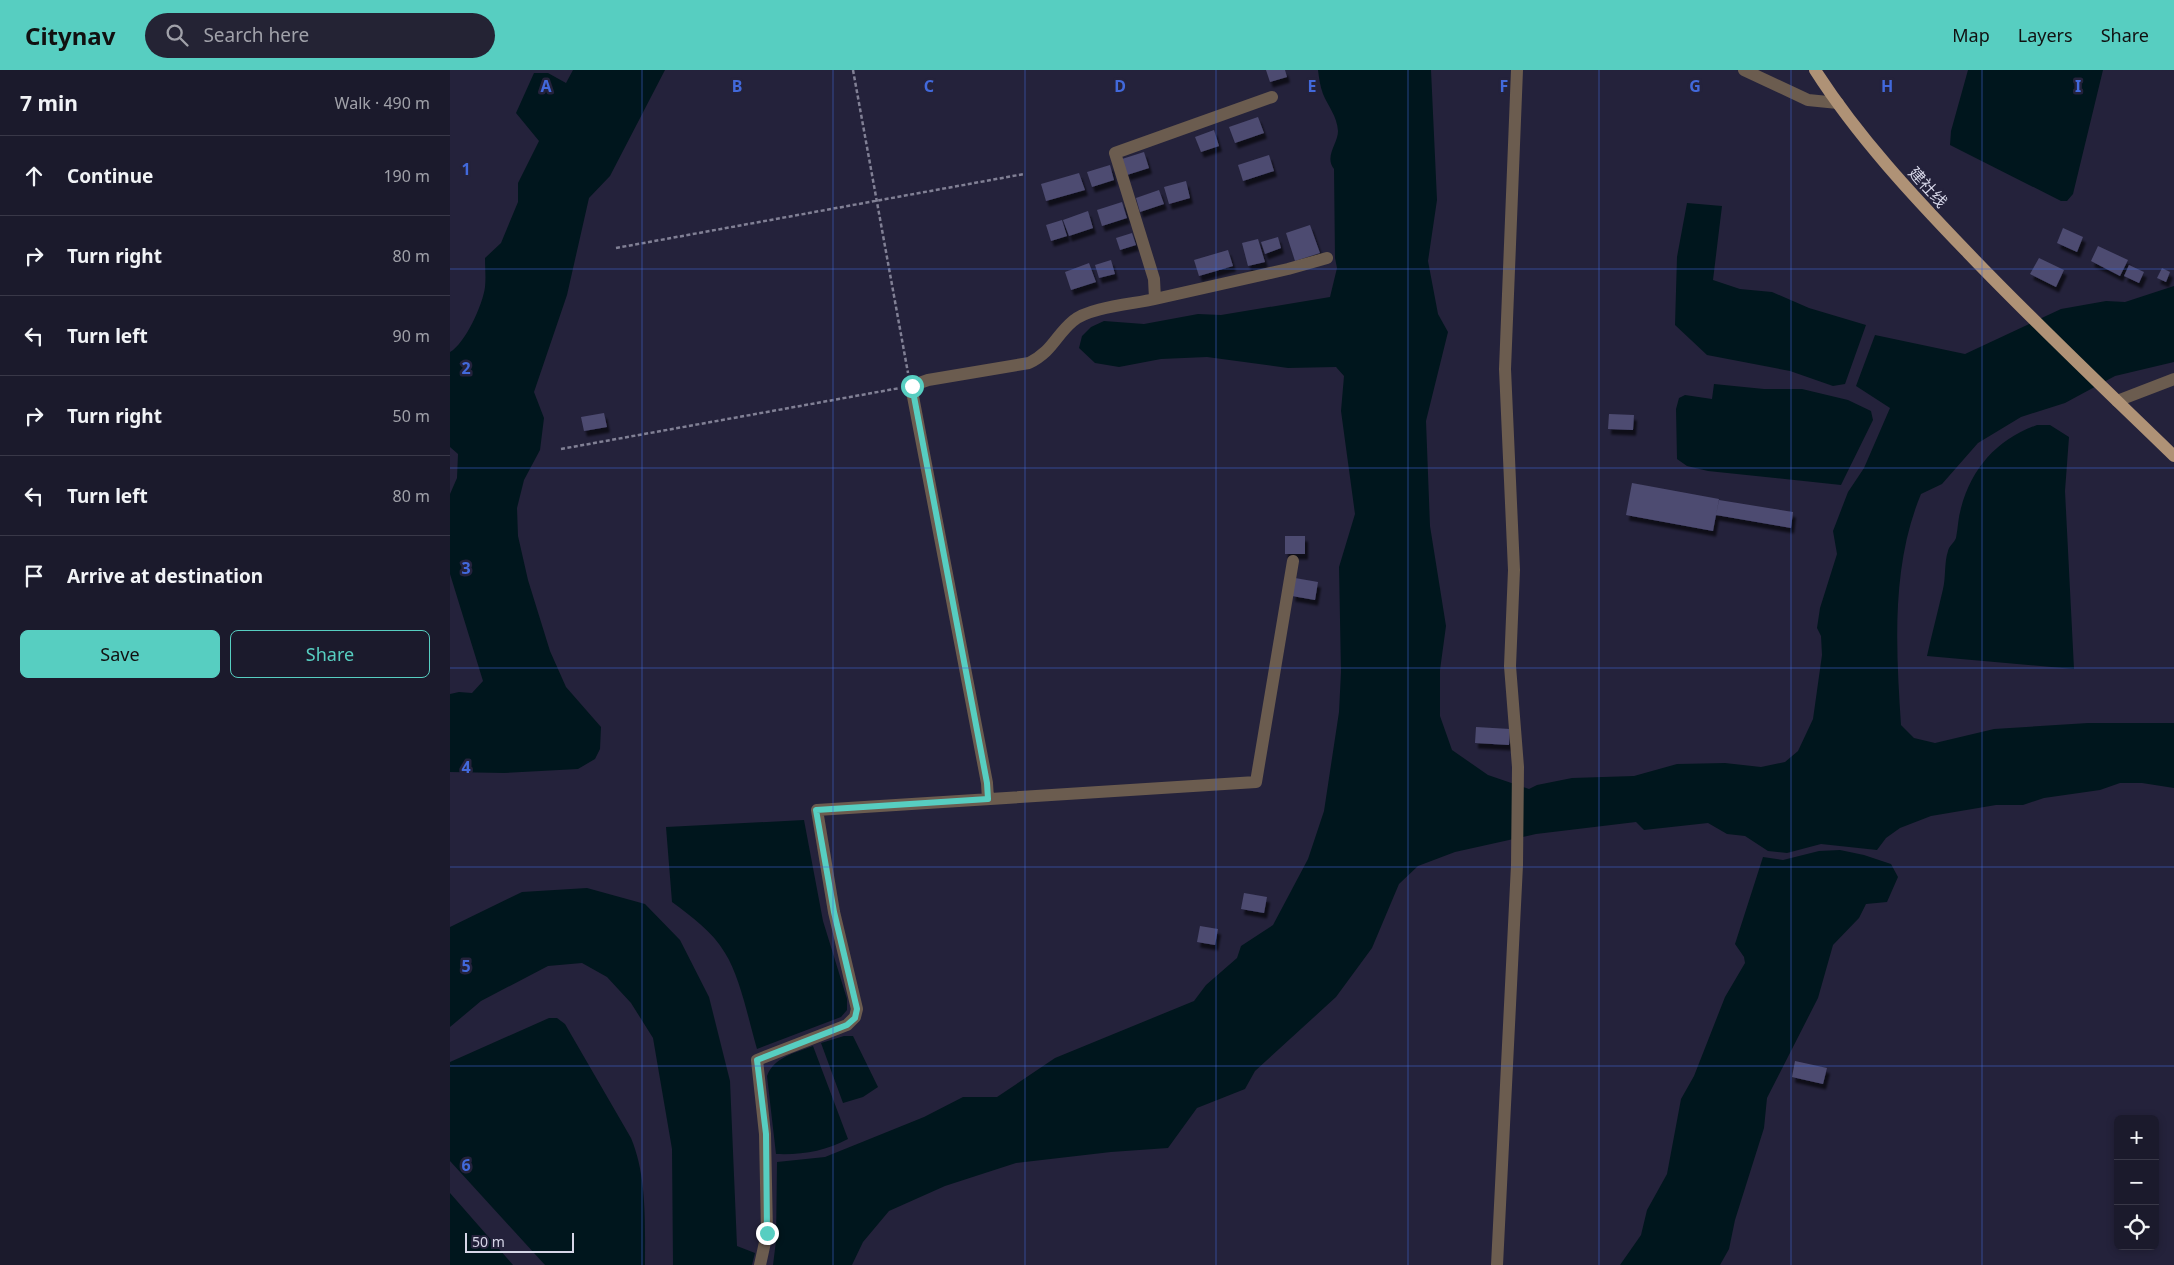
<!DOCTYPE html>
<meta charset="utf-8">
<style>
body{margin:0;font-family:"Noto Sans","Noto Sans SC",sans-serif;background:#242334;color:#f1f3f6}
.controls{position:absolute;right:15px;bottom:15px;display:grid;overflow:hidden;border-radius:8px;box-shadow:0 2px 8px #0003}
.controls button{width:45px;height:45px;display:grid;place-items:center;padding:0;border:0;border-bottom:1px solid #393848;background:#1b1a2c;color:#f1f3f6;font:25px sans-serif}
.scale{position:absolute;left:15px;bottom:12px;width:109px;box-sizing:border-box;padding-left:5px;border:2px solid #d6d6e7;border-top:0;font-size:14px;line-height:18px;white-space:nowrap;color:#d6d6e7;-webkit-text-stroke:4px #24223b;paint-order:stroke}
.stop{position:absolute;width:15px;height:15px;margin:-11px;border:4px solid #57cec1;border-radius:50%;background:#fff}
.stop.end{background:#57cec1;border-color:#fff;box-shadow:0 1px 5px #0008}
.list{margin:0;padding:0;list-style:none}
h2{display:flex;justify-content:space-between;align-items:center;height:65px;margin:0;padding:0 20px;font-size:21px}
h2 small{font-size:16px;font-weight:400;color:#a0a1a9}
.list li{display:grid;grid-template-columns:32px 1fr auto;gap:15px;align-items:center;box-sizing:border-box;height:80px;padding:0 20px;border-top:1px solid #393848}
.list b{display:block;font-size:19px;white-space:nowrap}
.list em{font-size:16px;font-style:normal;color:#a0a1a9}
.actions{display:flex;gap:10px;padding:15px 20px}
.actions a{flex:1;padding:11px 0;border:1px solid #57cec1;border-radius:8px;text-align:center;font-size:18px;color:#57cec1}
.actions .main{background:#57cec1;color:#111}
.icon{flex:none;width:28px;height:28px;fill:none;stroke:currentColor;stroke-width:2;stroke-linecap:round;stroke-linejoin:round}
.map{position:relative;flex:none;width:1724px;height:1195px;overflow:hidden}
header{display:flex;align-items:center;gap:30px;box-sizing:border-box;height:70px;padding:0 25px;background:#57cec1;color:#111}
header strong{font-size:24px}
nav{display:flex;gap:28px;margin-inline-start:auto;font-size:18px}
.search{width:350px;height:45px;background:#242334;display:flex;align-items:center;gap:12px;box-sizing:border-box;padding:0 18px;border-radius:28px;color:#a0a1a9;font-size:19px}
main{display:flex}
aside{flex:1;background:#1b1a2c}
.map>svg:first-child{display:block}
.water{fill:#00161d}
.building{fill:#4d4b71;filter:url(#shadow)}
.lines{fill:none;stroke-linecap:round;stroke-linejoin:round}
.path{stroke:#818095;stroke-width:2.5;stroke-dasharray:4 2.5;stroke-linecap:butt}
.minor{stroke:#6b5c4f;stroke-width:12}
.major{stroke:#af9276;stroke-width:12}
.route{stroke:#57cec1;stroke-width:6}
.grid{fill:none;stroke:#4269db;stroke-width:1;stroke-opacity:0.55}
.labels{text-anchor:middle;stroke-width:5;stroke-linejoin:round;paint-order:stroke}
.street-label{font-size:16px;fill:#d6d6e7;stroke:#24223b}
.grid-label{font-size:16px;text-anchor:middle;font-weight:bold;fill:#4269db;stroke:#24223b;stroke-width:5;stroke-linejoin:round;paint-order:stroke}
</style>
<header>
<strong>Citynav</strong>
<div class="search"><svg class="icon" aria-label="search" viewBox="0 0 24 24"><circle cx="10" cy="10" r="6"/><path d="M15 15l6 6"/></svg>Search here</div>
<nav><a>Map</a><a>Layers</a><a>Share</a></nav>
</header>
<main>
<aside>
<h2>7 min<small>Walk · 490 m</small></h2>
<ul class="list">
<li><svg class="icon" aria-label="ahead" viewBox="0 0 24 24"><path d="M12 20V5M6 11l6-6 6 6"/></svg><div><b>Continue</b></div><em>190 m</em></li>
<li><svg class="icon" aria-label="right" viewBox="0 0 24 24"><path d="M7 20v-9h11M14 6l5 5-5 5"/></svg><div><b>Turn right</b></div><em>80 m</em></li>
<li><svg class="icon" aria-label="left" viewBox="0 0 24 24"><path d="M17 20v-9H6M10 6l-5 5 5 5"/></svg><div><b>Turn left</b></div><em>90 m</em></li>
<li><svg class="icon" aria-label="right" viewBox="0 0 24 24"><path d="M7 20v-9h11M14 6l5 5-5 5"/></svg><div><b>Turn right</b></div><em>50 m</em></li>
<li><svg class="icon" aria-label="left" viewBox="0 0 24 24"><path d="M17 20v-9H6M10 6l-5 5 5 5"/></svg><div><b>Turn left</b></div><em>80 m</em></li>
<li><svg class="icon" aria-label="arrive" viewBox="0 0 24 24"><path d="M6 21V4h12l-3 4 3 4H6"/></svg><div><b>Arrive at destination</b></div></li>
</ul>
<div class="actions"><a class="main">Save</a><a>Share</a></div>
</aside>
<div class="map">
<svg width="1724" height="1195" viewBox="0 0 1724 1195">
<defs>
<filter id="shadow"><feDropShadow dx="3" dy="5.5" stdDeviation="1" flood-color="#0009"/></filter>
</defs>
<rect width="100%" height="100%" fill="#24223b"/>
<path class="water" d="M123,0H215L160,106L139,128L117,225L84,322L94,348L90,380L74,410L67,438L68,466L78,510L100,581L116,617L151,657L150,679L145,689L128,699L54,703L0,702V624L9,622L22,623L33,611L0,504V424L7,408L8,384L0,377V282C15,274 33,234 35,217C36,207 35,198 35,188L51,173L68,132V113L89,71L66,43L84,3H98L116,13Z
M868,0H981L987,130L978,191L988,244L998,262L976,351L980,456L996,556L990,600V646L1002,680L1038,705L1079,719L1087,715L1122,708L1184,706L1227,694L1275,693L1311,697L1335,692L1348,681L1363,649L1372,585L1371,566L1367,558L1370,538L1387,484L1383,461L1398,422L1414,398L1440,338L1406,316L1425,265L1515,284L1611,239L1656,231L1675,232L1724,216V292L1665,306L1615,333L1571,347L1528,373L1492,414L1471,424C1441,496 1446,578 1451,655L1464,668L1485,673L1544,659L1638,653H1724V718L1692,713H1670L1650,720L1594,728L1573,735H1546L1481,746L1450,758L1436,768L1427,780L1371,774L1337,783L1318,781L1295,766L1277,764L1258,753L1194,760L1186,752L1086,764L1005,782L968,796L949,814L922,878L886,927L805,1001L795,1019L747,1038L718,1078L661,1082L566,1093L495,1116L439,1141L413,1172L402,1195H323L326,1171L327,1092L375,1087L474,1047L513,1027H547L605,988L744,931L756,915L787,888L791,876L823,855L858,789L874,741L889,642L891,602L889,497L905,444L891,341L894,306L886,297L838,298L757,287L711,289L669,297L645,293L629,278L632,266L641,257L654,251L694,254L748,244L771,245L880,227L887,198L885,188L884,99C874,86 888,74 888,61C887,46 878,36 873,24C870,16 869,8 868,0Z
M1518,0H1653L1623,124L1617,131H1611L1500,75L1501,61Z
M1237,133L1272,136L1263,210L1290,219L1322,222L1359,238L1416,255L1395,314L1383,316L1340,301L1257,285L1225,255L1227,187Z
M1264,314L1314,319H1352L1398,330L1421,341L1423,350L1391,415L1258,401L1237,396L1227,389L1226,339L1229,328L1235,325L1262,329Z
M1587,355H1600L1619,367L1615,421L1624,599L1477,586C1482,563 1488,541 1493,519C1496,507 1494,493 1498,481C1499,476 1504,473 1506,468C1508,458 1508,448 1511,438C1522,397 1548,369 1587,355Z
M354,750L373,851L397,929V940L391,947L307,979C299,952 290,906 275,883C262,861 242,847 222,832L216,757Z
M1390,780L1414,785L1441,794L1448,807L1437,832L1416,834L1409,848L1383,875L1368,928L1317,1028L1314,1058L1285,1150L1279,1179L1270,1195H1170L1191,1165L1197,1140L1217,1104L1231,1029L1244,1006L1275,927L1295,893L1294,887L1285,874L1313,787L1333,790L1369,781Z
M137,818L195,834L230,870L259,927L280,1011L287,1176L305,1183L302,1195H223L222,1079L203,968L181,933L157,907L132,893L98,896L31,931L0,957V857L72,822Z
M99,948H107L115,954L181,1068C197,1106 195,1154 195,1195H95L0,1091V992Z
M394,966H403L428,1017L413,1027L393,1033L371,973Z
M363,976L398,1069C375,1081 353,1085 326,1084L317,1006C324,987 345,983 363,976Z
M0,1123L63,1195H0Z"/>
<path class="building" d="M816,0H835L837,7L820,12Z
M808,47L814,63L785,73L779,57Z
M764,60L769,76L751,82L745,67Z
M694,82L699,98L677,105L672,89Z
M819,85L824,101L793,111L788,95Z
M660,95L664,110L642,117L637,102Z
M629,103L635,120L596,131L591,114Z
M736,111L740,128L719,134L714,117Z
M709,120L714,134L690,142L686,128Z
M672,132L677,148L652,156L647,140Z
M638,141L643,158L619,166L613,150Z
M612,150L617,166L601,171L596,155Z
M860,155L870,183L845,191L836,163Z
M1613,158L1633,167L1627,182L1607,173Z
M682,163L686,175L670,180L666,168Z
M828,167L831,178L815,184L811,172Z
M808,169L815,192L798,196L792,173Z
M1648,176L1678,190L1670,206L1641,191Z
M778,180L783,196L749,206L744,190Z
M1589,188L1614,200L1606,217L1580,204Z
M661,190L665,204L649,208L645,195Z
M639,193L646,212L621,220L615,202Z
M1679,195L1694,202L1689,213L1674,206Z
M1712,198L1720,202L1716,212L1707,208Z
M154,343L157,357L134,361L131,347Z
M1159,344L1184,345L1183,360L1158,359Z
M1182,413L1269,429L1263,461L1176,445Z
M1269,430L1343,442L1341,458L1266,445Z
M835,466H855V484H835Z
M845,508L868,512L865,530L842,526Z
M1026,657L1060,659L1059,675L1025,673Z
M794,823L817,827L814,843L791,839Z
M750,856L768,859L765,875L747,872Z
M1345,991L1377,998L1373,1014L1342,1007Z"/>
<g class="lines">
<path class="path" d="M403,0L458,303
M166,178L574,104
M111,379L450,318"/>
<path class="minor" d="M1294,0L1358,30L1388,33
M705,229L838,199L877,188
M1667,331L1724,309
M538,729L537,713L461,316L478,310L579,293C603,281 605,266 623,251C639,237 684,234 705,229L704,209L665,83L822,27
M310,1195L317,1163L315,1064L307,990L397,955L405,947L407,939L384,842L367,740L806,712L843,491
M1047,1195L1067,795L1068,697L1060,596L1064,500L1055,299L1067,0"/>
<path class="major" d="M1365,0C1408,67 1463,126 1518,183C1585,253 1655,319 1724,386"/>
</g>
<g class="lines">
<path class="route" d="M317,1163L316,1064L307,990L397,955L405,948L407,939L384,842L366,740L538,729L537,713L462,316"/>
</g>
<path class="grid" d="M192,0V1195M383,0V1195M575,0V1195M766,0V1195M958,0V1195M1149,0V1195M1341,0V1195M1532,0V1195M0,199H1724M0,398H1724M0,598H1724M0,797H1724M0,996H1724"/>
<g class="labels">
<g class="street-label">
<text transform="translate(1478 117) rotate(48)" y="6">建社线</text>
</g>
</g>
<g class="grid-label">
<text x="96" y="22">A</text>
<text x="287" y="22">B</text>
<text x="479" y="22">C</text>
<text x="670" y="22">D</text>
<text x="862" y="22">E</text>
<text x="1054" y="22">F</text>
<text x="1245" y="22">G</text>
<text x="1437" y="22">H</text>
<text x="1628" y="22">I</text>
<text x="16" y="105">1</text>
<text x="16" y="304">2</text>
<text x="16" y="504">3</text>
<text x="16" y="703">4</text>
<text x="16" y="902">5</text>
<text x="16" y="1101">6</text>
</g>
</svg>
<div class="controls">
<button>+</button>
<button>−</button>
<button><svg class="icon" aria-label="locate" viewBox="0 0 24 24"><circle cx="12" cy="12" r="6"/><path d="M12 2v4M12 18v4M2 12h4M18 12h4"/></svg></button>
</div>
<div class="scale">50 m</div>
<div class="stop" style="left:462px;top:316px"></div>
<div class="stop end" style="left:317px;top:1163px"></div>
</div>
</main>
